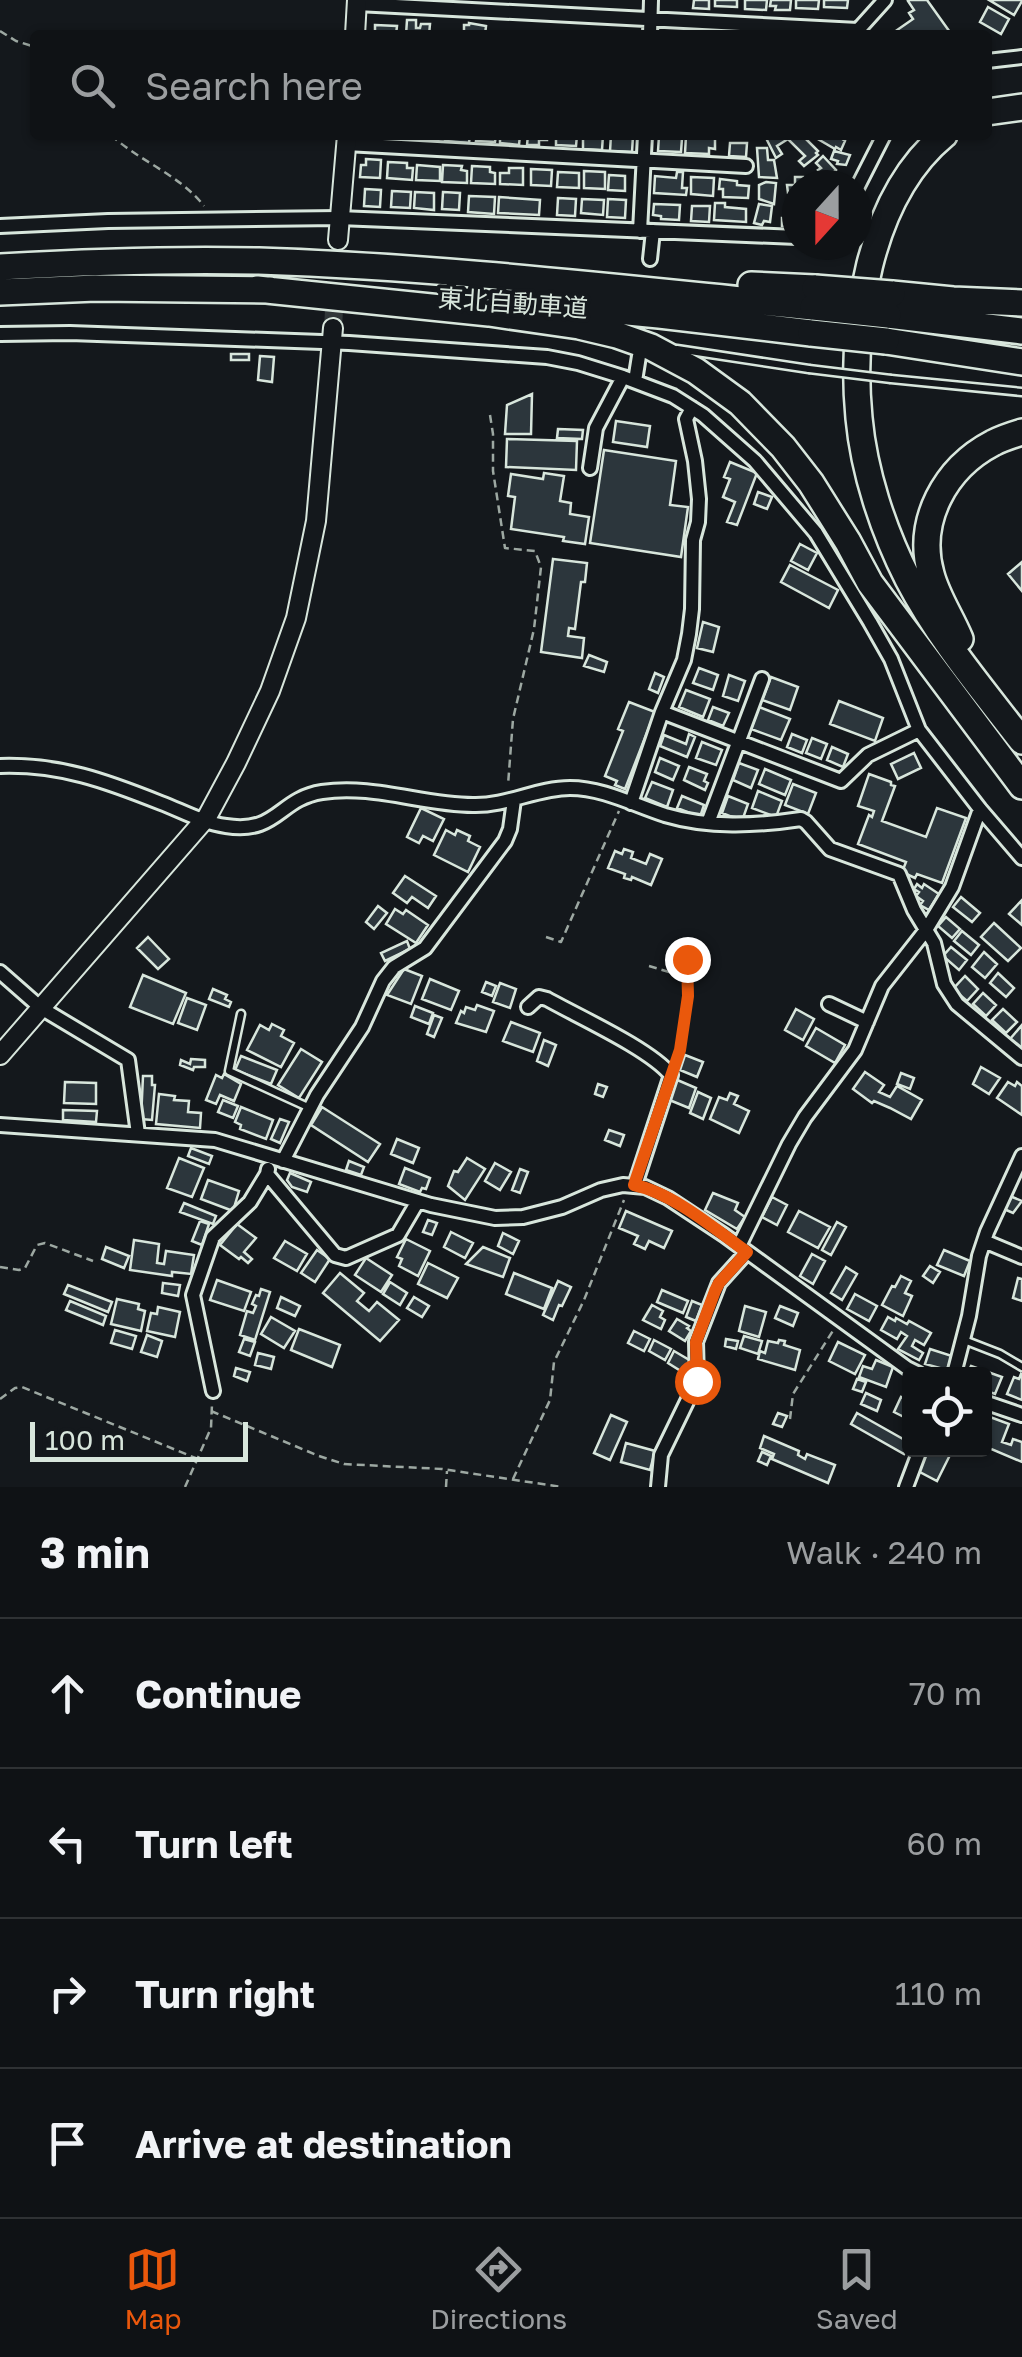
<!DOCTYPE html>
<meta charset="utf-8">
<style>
body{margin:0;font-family:"Golos Text","Noto Sans JP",sans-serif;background:#181b1e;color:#f1f3f6}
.controls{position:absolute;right:30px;bottom:30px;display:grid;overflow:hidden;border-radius:10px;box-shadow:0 2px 8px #0004}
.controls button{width:90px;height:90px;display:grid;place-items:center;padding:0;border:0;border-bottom:2px solid #2f3234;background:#0f1215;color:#f1f3f6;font:50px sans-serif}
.compass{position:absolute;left:782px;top:170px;width:90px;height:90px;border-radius:50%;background:#0f1215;box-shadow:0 2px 8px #0004;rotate:201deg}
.scale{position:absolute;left:30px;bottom:25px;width:218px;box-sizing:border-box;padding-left:10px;border:5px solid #d8e6dc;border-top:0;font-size:28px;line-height:35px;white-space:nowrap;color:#d8e6dc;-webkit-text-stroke:8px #14181c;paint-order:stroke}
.stop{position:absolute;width:30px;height:30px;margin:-22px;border:8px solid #ea580c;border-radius:50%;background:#fff}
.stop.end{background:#ea580c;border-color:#fff;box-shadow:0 2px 10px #0008}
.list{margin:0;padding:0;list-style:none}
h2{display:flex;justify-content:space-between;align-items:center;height:130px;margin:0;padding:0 40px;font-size:42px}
h2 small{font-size:32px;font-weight:400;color:#9b9ea0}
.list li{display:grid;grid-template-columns:65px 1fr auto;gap:30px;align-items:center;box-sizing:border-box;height:150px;padding:0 40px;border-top:2px solid #2f3234}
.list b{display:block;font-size:38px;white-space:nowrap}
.list em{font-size:32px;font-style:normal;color:#9b9ea0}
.icon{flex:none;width:55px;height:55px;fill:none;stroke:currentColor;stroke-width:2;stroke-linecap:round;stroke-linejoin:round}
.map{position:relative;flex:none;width:1022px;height:1487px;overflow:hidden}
.search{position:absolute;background:#0f1215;box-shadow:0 2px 8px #0004;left:30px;right:30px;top:30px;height:110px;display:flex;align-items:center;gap:25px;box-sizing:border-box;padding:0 35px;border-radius:10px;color:#9b9ea0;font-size:38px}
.sheet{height:730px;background:#0f1215}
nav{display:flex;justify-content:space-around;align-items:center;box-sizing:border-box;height:140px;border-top:2px solid #2f3234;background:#0f1215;font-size:28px;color:#9b9ea0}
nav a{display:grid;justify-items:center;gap:5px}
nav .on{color:#ea580c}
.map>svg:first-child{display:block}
.building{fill:#2c363c;stroke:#d8e6dc;stroke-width:2.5}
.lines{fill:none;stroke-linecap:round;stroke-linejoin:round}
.tertiary-tunnel{stroke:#313739;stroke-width:18;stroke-dasharray:18 9;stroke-linecap:butt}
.service-casing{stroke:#d8e6dc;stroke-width:11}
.minor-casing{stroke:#d8e6dc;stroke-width:18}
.tertiary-casing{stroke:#d8e6dc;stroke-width:22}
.motorway-casing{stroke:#d8e6dc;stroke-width:30}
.path{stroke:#9da8a2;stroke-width:2.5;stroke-dasharray:8 5;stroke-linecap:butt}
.service{stroke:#14181c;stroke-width:6}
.minor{stroke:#14181c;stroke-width:12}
.tertiary{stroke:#14181c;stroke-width:18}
.motorway{stroke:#14181c;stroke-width:25}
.service-bridge-casing{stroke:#d8e6dc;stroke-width:11;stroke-linecap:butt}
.motorway-bridge-casing{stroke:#d8e6dc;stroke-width:30;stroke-linecap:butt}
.service-bridge{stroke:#14181c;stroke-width:6}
.motorway-bridge{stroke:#14181c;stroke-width:25}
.route{stroke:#ea580c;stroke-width:12}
.labels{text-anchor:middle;stroke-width:8;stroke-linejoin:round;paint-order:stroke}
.street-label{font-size:25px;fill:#d8e6dc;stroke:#14181c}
</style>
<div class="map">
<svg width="1022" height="1487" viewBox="0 0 1022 1487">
<rect width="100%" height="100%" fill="#14181c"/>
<path class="building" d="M694,0H709V9L693,8Z
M715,0H737V7L715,6Z
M745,0H767L766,10L745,9Z
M771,0H791L790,10H775L776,6H770Z
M796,0H819L818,9L796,8Z
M824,0H848L847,8L824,7Z
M910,0H927L952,35H890L913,19L909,13L914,10L908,1Z
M989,0H1022V1L1014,15Z
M988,7L1009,19L1001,34L980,22Z
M407,20H416V28H420L421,24H430L429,35H406Z
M469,23L486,26L485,35H464V25H469Z
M375,25L397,26L396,35H375Z
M416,135H438V140L416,139Z
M445,135H470L469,143L445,141Z
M477,135H496L495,142L476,141Z
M500,135H520L519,145L500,143Z
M528,135H547V140H539V145H527Z
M556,135H577L576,146L556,145Z
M583,135H603L602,150L583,149Z
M611,135L633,136L632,152L610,151Z
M771,135H802L818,151L816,153L818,155L804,166L799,161L805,156L788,139L777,146L782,154L776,158L766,138Z
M811,135H837L845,141L841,150L836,147L835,149Z
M659,136L682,138L681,152L658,151Z
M686,136L715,138V149L709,148V154L685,153Z
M730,143H747L746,157L729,156Z
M757,148H767L768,160H774L777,178L759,177Z
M834,151L850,155L846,165L837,164L838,161L831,159Z
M823,156L836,170L829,177L827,175L824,178L818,170L821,168L816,163Z
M366,159L381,160L380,178L360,177L361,165H366Z
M388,162L407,163V168H413L412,180L387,178Z
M417,165L440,167V181L416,180Z
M443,165L462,166L461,170L467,171V183L442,182Z
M472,166L490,167V172L495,173V184L471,183Z
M509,168H523V185L500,184V173H509Z
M531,169L552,170L551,186L531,185Z
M584,171L605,172V189L584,188Z
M558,172L579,173V188L557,187Z
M677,172H683L682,188H687L686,195L654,193L655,176L676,178Z
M609,175L625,176V191L608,190Z
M691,177L714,178L713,196L691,194Z
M795,177H803V185H811H797V200H795V193H788L787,185H795Z
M720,179L737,181V185L749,186L748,198L723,197V189H719Z
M766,182L776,183L774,204L759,199V185Z
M365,189L381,190L380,207L364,206Z
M392,191L411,192L410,208L391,207Z
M415,192L434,193V210L414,208Z
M443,192L460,193L459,210L442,209Z
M469,196L495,197L494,214L468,212Z
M499,197L540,200L539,215L498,213Z
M558,198L576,199L575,216L557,215Z
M582,199L604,200L603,215L581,213Z
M608,199L626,200L625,218L607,217Z
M715,203H725V207L746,209V222L714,220Z
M654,204L680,205L679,220L661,219V216L653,215Z
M759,204L772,206L770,222L764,221L762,225L754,223Z
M692,206H710L709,222L691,221Z
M797,214V226H782V218H792Z
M231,354H249V360H231Z
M260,356L274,357L272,382L258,380Z
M532,394L531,434H505L507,405Z
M616,421L650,426L647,447L613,442Z
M558,429L583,430L582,439L557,438Z
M507,439L577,441L576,470L506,467Z
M604,450L676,461L670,505L688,507L681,557L590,543Z
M730,462L757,473L737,525L727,522L735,502L723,497L730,479L724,477Z
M544,473L564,476L560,501L571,503L570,514L589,517L585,544L563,541L564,537L511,529L515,497L508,496L511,474L543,479Z
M758,492L772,497L767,509L754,504Z
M800,544L817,553L808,570L791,561Z
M553,559L587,563L585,582H581L575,629L569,628L568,636L584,638L582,658L541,652Z
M1022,562V591L1008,574Z
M790,565L838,590L829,608L781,582Z
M703,622L719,627L713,652L697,648Z
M589,655L607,662L604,672L584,666Z
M699,668L718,675L713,690L693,683Z
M655,673L664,677L658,693L649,689Z
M729,675L745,681L738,701L723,696Z
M771,677L798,687L790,710L762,700Z
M686,690L710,699L703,717L679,707Z
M839,701L883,718L875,741L830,724Z
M629,702L655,712L625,789L615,785L617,781L605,776L623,731L618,729Z
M713,707L729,713L723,726L708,720Z
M759,707L790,719L781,740L751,729Z
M689,734L695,737L687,757L660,746L664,735L686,744Z
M792,734L807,740L802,753L787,747Z
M812,738L827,744L821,759L806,753Z
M702,742L722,750L716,765L696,758Z
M832,747L848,754L843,767L827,760Z
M914,753L921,768L898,779L891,764Z
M660,758L679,766L673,780L655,772Z
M739,763L758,770L751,788L733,780Z
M689,767L707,774L704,781L708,783L705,790L684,780Z
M765,769L791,780L785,795L759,784Z
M869,774L891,782V785L895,786L882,821L926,837L937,808L966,818L942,883L917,874L915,878L902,872L906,862L858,844L869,815L872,817L874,811L858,806Z
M652,782L673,790L667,807L645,798Z
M793,784L816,793L808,814L785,805Z
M758,791L782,801L776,817L752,808Z
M682,796L704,805L700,817L677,808Z
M728,796L748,804L742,821L722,813Z
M421,808L444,819L433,841L423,836L419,843L407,837Z
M446,830L455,835L457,830L470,836L468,841L480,847L468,872L434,855Z
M624,849L633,852L631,858L646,864L650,854L662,859L651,885L632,877L631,880L624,878L625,874L608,868L615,851L622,854Z
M405,876L436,896L428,908L412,897L407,903L393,893Z
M917,884L922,888L924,884L939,894L929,910L920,905L923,901L916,896L919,892L914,889Z
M961,897L980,913L972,922L953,907Z
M1022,900V925L1009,914Z
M378,906L387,913L374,929L366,922Z
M395,909L403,914L406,910L428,925L416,943L386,924Z
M946,917L960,929L952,938L938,926Z
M994,923L1021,948L1008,961L981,937Z
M962,931L979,945L971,955L954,941Z
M148,937L169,959L158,969L137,948Z
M407,941L410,949L385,961L381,953Z
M951,947L967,960L959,970L943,956Z
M984,952L997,964L985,978L972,967Z
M404,969L422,976L411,1004L387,995Z
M998,973L1014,988L1006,997L990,983Z
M143,975L186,993L173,1024L130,1007Z
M965,976L978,989L967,1001L953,989Z
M430,979L459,991L451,1010L422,999Z
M486,982L496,986L492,996L482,992Z
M500,983L516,989L510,1008L493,1002Z
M213,989L227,995L225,999L231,1002L229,1007L209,999Z
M983,993L996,1005L986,1016L973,1004Z
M187,998L206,1005L197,1030L178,1023Z
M477,1005L494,1011L486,1032L456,1023L461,1011L464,1013L466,1007L475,1010Z
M415,1006L433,1013L429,1024L411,1017Z
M796,1009L814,1019L803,1040L785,1030Z
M1003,1009L1017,1022L1006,1033L992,1020Z
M434,1015L442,1018L434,1037L427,1034Z
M511,1022L540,1033L533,1052L503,1041Z
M272,1024L284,1030L281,1036L294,1043L281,1067L247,1050L260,1025L269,1030Z
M1022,1025V1049L1010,1039Z
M816,1028L845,1045L835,1063L806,1046Z
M544,1040L556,1045L548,1066L537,1061Z
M301,1049L322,1062L299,1098L278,1085Z
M685,1055L703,1062L697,1077L680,1070Z
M241,1056L277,1070L271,1084L235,1070Z
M191,1059L205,1060V1067H194L193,1070L180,1065L181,1060L190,1064Z
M981,1067L1000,1078L989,1094L973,1084Z
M865,1072L884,1085L879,1092L890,1097L897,1086L922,1100L911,1119L890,1108L874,1101L872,1103L853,1089Z
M901,1073L914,1078L910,1089L897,1084Z
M224,1074L241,1084L234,1101L220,1095L216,1104L206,1100L216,1075L222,1078Z
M143,1076H152V1085H155L152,1120L141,1119Z
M675,1079L696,1088L689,1108L667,1099Z
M65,1082L96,1083V1104L64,1103Z
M1008,1082L1015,1086L1017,1082L1022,1086V1115L997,1098Z
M598,1084L607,1087L603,1097L595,1094Z
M698,1092L711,1098L703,1119L690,1113Z
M730,1093L738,1096L734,1104L749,1111L739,1133L710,1119L719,1097L727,1100Z
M159,1094L175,1096L174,1100L189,1101L188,1112L201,1113L200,1128L156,1124Z
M223,1100L238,1106L233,1118L218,1112Z
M241,1107L273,1120L266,1139L240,1129L241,1125L235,1122Z
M322,1107L380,1144L368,1162L311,1125Z
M63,1110L97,1111L96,1122L63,1120Z
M280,1119L289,1122L280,1143L271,1139Z
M609,1130L624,1135L620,1146L605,1140Z
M397,1139L419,1148L413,1163L391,1154Z
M191,1148L212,1156L209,1164L188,1156Z
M179,1158L204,1168L192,1197L167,1188Z
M467,1158L485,1169L465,1200L448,1186L454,1171L458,1172Z
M349,1161L364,1167L361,1175L346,1170Z
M495,1163L511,1172L500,1190L485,1181Z
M405,1168L430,1178L426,1189L422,1188L420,1192L399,1184Z
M520,1169L528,1172L520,1193L512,1190Z
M290,1173L311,1182L307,1192L292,1187L287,1180Z
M208,1180L239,1191L233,1211L201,1199Z
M713,1193L738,1203L735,1210L745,1217L737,1229L705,1210Z
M1010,1196L1022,1201L1013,1213L1004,1209Z
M772,1197L787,1205L777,1225L762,1217Z
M184,1203L216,1216L213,1224L180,1212Z
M626,1211L672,1231L664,1248L649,1241L645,1249L634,1244L638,1236L619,1228Z
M799,1211L830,1227L818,1248L788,1232Z
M428,1220L437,1223L432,1235L423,1232Z
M200,1221L209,1224L202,1245L192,1241Z
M837,1222L846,1227L831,1255L822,1250Z
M237,1224L256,1238L244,1252L252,1259L248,1263L241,1257L239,1259L220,1245Z
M451,1232L473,1243L465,1258L444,1247Z
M503,1233L519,1241L513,1254L498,1246Z
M406,1239L430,1251L418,1276L399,1266L402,1259L397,1257Z
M134,1240L159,1244L157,1263L164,1264L166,1251L194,1255L191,1274L172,1272V1276L130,1270Z
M285,1241L307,1254L297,1271L274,1258Z
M106,1247L129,1256L124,1268L102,1259Z
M483,1247L510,1258L503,1277L466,1264Z
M317,1250L330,1259L315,1282L301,1273Z
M944,1250L970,1261L964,1276L937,1265Z
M812,1254L825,1261L813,1284L800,1276Z
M366,1258L392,1275L381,1292L355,1275Z
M428,1263L458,1278L447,1298L418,1284Z
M930,1266L940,1272L933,1283L923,1276Z
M846,1267L857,1274L842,1300L831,1293Z
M340,1273L364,1293L357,1301L369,1311L377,1302L399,1320L380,1341L323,1293Z
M514,1273L552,1288L544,1309L506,1294Z
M901,1276L911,1281L905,1293L912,1296L903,1316L882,1305L892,1286L895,1287Z
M1018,1278L1022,1279V1301L1013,1298Z
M217,1280L251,1292L244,1311L210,1300Z
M558,1281L571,1287L562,1306L559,1305L553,1320L543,1315Z
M390,1282L407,1293L400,1305L383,1294Z
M163,1283L180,1285L178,1296L162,1293Z
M68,1285L112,1302L108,1312L64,1294Z
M261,1289L270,1292L255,1340L240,1335L247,1311L253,1313L256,1306L252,1304L256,1295L259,1296Z
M662,1290L688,1301L683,1313L657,1302Z
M855,1294L877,1306L869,1321L847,1309Z
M281,1297L300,1306L295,1316L277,1308Z
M414,1297L429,1306L422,1317L407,1308Z
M117,1299L139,1304L138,1309L145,1311L141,1331L111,1324Z
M70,1301L106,1316L103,1325L66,1310Z
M692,1301L702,1305L696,1321L686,1317Z
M652,1305L663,1311L660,1317L665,1320L661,1329L643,1320Z
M745,1306L766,1312L759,1337L739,1331Z
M780,1306L798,1313L793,1326L775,1318Z
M158,1307L180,1312L175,1337L147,1331L151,1313L157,1314Z
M271,1317L295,1331L284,1348L261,1334Z
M888,1317L895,1321L896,1318L907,1324L909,1321L931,1333L924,1345L915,1340L912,1346L923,1353L919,1360L898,1349L907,1336L901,1332L897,1339L881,1330Z
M677,1319L689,1326L687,1328L691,1331L685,1341L669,1331Z
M299,1329L340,1345L332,1367L291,1350Z
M115,1330L136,1336L132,1349L111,1343Z
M634,1331L650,1339L644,1351L628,1343Z
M147,1335L162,1341L157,1357L141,1352Z
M744,1336L762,1341L758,1354L740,1348Z
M244,1339L255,1342L250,1356L239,1352Z
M726,1339L738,1341L736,1349L725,1346Z
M654,1340L671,1349L665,1360L649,1351Z
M779,1340L785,1341L784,1345L800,1350L795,1370L758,1359L760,1351L765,1353L768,1341L778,1343Z
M838,1342L865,1355L855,1374L829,1361Z
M930,1349L952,1356L947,1370L925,1364Z
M674,1351L691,1361L684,1373L668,1363Z
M258,1353L274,1357L271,1369L255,1365Z
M876,1360L893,1367L886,1387L859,1377L863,1366L872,1369Z
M971,1366L1002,1377L995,1394L984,1390V1374H967Z
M236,1368L250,1372L247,1381L234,1376Z
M1021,1374L1022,1375V1400L1007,1394L1014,1377L1019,1379Z
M857,1379L866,1382L862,1392L853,1389Z
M866,1393L881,1400L877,1411L861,1404Z
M901,1397L910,1401V1420L894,1412Z
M778,1413L787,1416L782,1427L773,1424Z
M857,1413L910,1443L904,1454L851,1424Z
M611,1415L627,1422L610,1460L594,1453Z
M990,1417L1009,1424L1002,1442L1011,1445L1013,1439L1022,1442V1462L984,1446V1431Z
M764,1436L799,1451L798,1455L805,1459L807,1454L835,1465L828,1483L772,1459L774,1454L760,1448Z
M626,1443L655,1451L650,1470L621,1462Z
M927,1450L952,1451L937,1481L916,1470Z
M762,1452L771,1456L767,1465L758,1461Z"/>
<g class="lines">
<path class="tertiary-tunnel" d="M333,328L338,240"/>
<g class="service-casing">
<path id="service" d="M677,349L809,369
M891,379L1022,392
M241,1014L229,1071L310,1108
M964,1340L1000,1354L1022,1367"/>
</g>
<g class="minor-casing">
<path id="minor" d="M357,4L858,30L885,0
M650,35L651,0
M987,61L1022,57
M346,144L746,166
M857,188L884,135
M0,226L108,221L339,218L797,237
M640,231L645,135
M650,259L653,231
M0,334L70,333L349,343L547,357L578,363L623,377L673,396L703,415L755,461L816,533L870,622L891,659L919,730L980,809L1022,858
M635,381L639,356
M590,468L596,428L623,377
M662,712L841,781L868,755L919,730
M0,766C60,764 106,781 161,803C182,811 203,823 226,826C278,834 278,799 322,792C373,784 423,805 473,805C507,806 537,788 570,788C603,788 634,805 665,815C709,828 755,826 801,819L806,822L830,849L899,874L914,910L934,943L944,984L957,1004L1022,1058
M631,803L662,712L684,660L689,634L692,609L693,540L698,522L699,499L695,461L686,419L692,408
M708,823L762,679
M0,972L41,1008L128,1060L138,1134
M829,1004L867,1022
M528,1007L539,997L547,999C579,1017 650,1049 671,1075L635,1185
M0,1125L215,1140L431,1205L495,1218L523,1217L562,1207L601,1190L623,1185L645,1187L668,1198L724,1235L907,1368L919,1374
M283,1161L317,1095L362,1027L383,981L394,967L425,948L505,841L510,829L514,800
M268,1169L267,1174L335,1255L346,1258L398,1235L418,1201
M984,1241L1022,1257
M739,1246L789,1144L805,1117L855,1050L882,986L926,930L952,887L980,809
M954,1374L969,1316L979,1256L987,1232L1022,1156
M213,1391L193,1295L213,1237L250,1202L267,1174
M984,1402L1022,1415
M658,1487L661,1455L697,1381L696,1342L719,1283L747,1252
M906,1487L920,1450"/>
</g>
<g class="tertiary-casing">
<path id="tertiary" d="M355,35L357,0
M338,240L347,135
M0,1055L207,817L236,763L270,691L296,618L316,521L333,328"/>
</g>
<g class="motorway-casing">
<path id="motorway" d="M987,112L1022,107
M944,135C868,198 850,325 859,418C864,472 883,530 908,579C938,637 982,689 1022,741
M0,267C86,262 173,259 259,261C444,267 629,289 813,307
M751,285L815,288
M257,289L489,313L579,326L617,335L651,347L696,371L740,403L783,447L811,483L848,542L870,583L1022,786
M0,292L96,288L270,290
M892,294L953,300L1022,303
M525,302L659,315L811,333
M888,315L1022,331
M886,341L1022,362
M960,639C951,617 937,597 931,574C916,521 945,468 993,443C1002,438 1012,435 1022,432"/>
</g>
<path class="path" d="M0,31L16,41L35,47
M111,135C139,161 180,175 204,206
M490,415L493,434V471L505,548L535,551L541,567L534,629L513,719L508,785
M546,937L561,942L619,811
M649,966L686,977
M676,1061L688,996L687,959
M0,1267L19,1270L25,1268L37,1245L45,1243L93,1261
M0,1399L15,1388L22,1387L198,1459
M211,1411L319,1456L344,1464L442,1469L562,1487
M790,1419L793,1394L834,1329
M513,1479L550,1400L554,1362L584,1300L624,1200
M185,1487L211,1428L212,1404
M446,1487L447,1471"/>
<use href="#service" class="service"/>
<use href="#minor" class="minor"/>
<use href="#tertiary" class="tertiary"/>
<use href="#motorway" class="motorway"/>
<g class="service-bridge-casing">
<path id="service-bridge" d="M809,369L891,379"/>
</g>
<g class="motorway-bridge-casing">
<path id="motorway-bridge" d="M815,288L892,294
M813,307L888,315
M811,333L886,341"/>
</g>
<use href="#service-bridge" class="service-bridge"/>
<use href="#motorway-bridge" class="motorway-bridge"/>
</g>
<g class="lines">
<path class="route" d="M687,959L688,996L680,1050L634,1185C673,1193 715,1229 747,1252L719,1283L715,1291L696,1342L697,1381"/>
</g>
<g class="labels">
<g class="street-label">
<text transform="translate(513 303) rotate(4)" y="9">東北自動車道</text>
</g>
</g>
</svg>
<div class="controls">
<button><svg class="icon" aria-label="locate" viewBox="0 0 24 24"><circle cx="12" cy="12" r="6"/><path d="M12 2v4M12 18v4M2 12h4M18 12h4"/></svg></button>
</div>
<svg class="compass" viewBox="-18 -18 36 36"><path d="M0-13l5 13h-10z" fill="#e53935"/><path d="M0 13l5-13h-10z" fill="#9b9ea0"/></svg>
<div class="scale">100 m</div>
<div class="stop" style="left:697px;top:1381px"></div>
<div class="stop end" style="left:687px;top:959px"></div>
<div class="search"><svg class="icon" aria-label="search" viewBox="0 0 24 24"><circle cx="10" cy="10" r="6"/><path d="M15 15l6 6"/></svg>Search here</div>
</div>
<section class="sheet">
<h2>3 min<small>Walk · 240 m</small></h2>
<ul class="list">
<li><svg class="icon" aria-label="ahead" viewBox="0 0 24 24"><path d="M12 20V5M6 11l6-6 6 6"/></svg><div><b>Continue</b></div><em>70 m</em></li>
<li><svg class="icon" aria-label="left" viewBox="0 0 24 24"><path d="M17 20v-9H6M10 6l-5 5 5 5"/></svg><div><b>Turn left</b></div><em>60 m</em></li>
<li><svg class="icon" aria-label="right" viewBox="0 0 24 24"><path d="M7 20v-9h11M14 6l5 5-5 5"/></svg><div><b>Turn right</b></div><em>110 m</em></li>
<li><svg class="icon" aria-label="arrive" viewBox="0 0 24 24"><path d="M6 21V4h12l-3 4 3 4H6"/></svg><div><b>Arrive at destination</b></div></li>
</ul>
</section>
<nav>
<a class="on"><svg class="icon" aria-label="map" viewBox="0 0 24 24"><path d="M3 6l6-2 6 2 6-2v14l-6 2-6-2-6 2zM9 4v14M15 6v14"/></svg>Map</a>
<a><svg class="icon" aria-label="directions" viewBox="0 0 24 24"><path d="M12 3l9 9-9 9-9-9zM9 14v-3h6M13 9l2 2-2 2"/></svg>Directions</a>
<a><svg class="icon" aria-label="saved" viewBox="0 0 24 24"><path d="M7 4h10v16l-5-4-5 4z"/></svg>Saved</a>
</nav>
